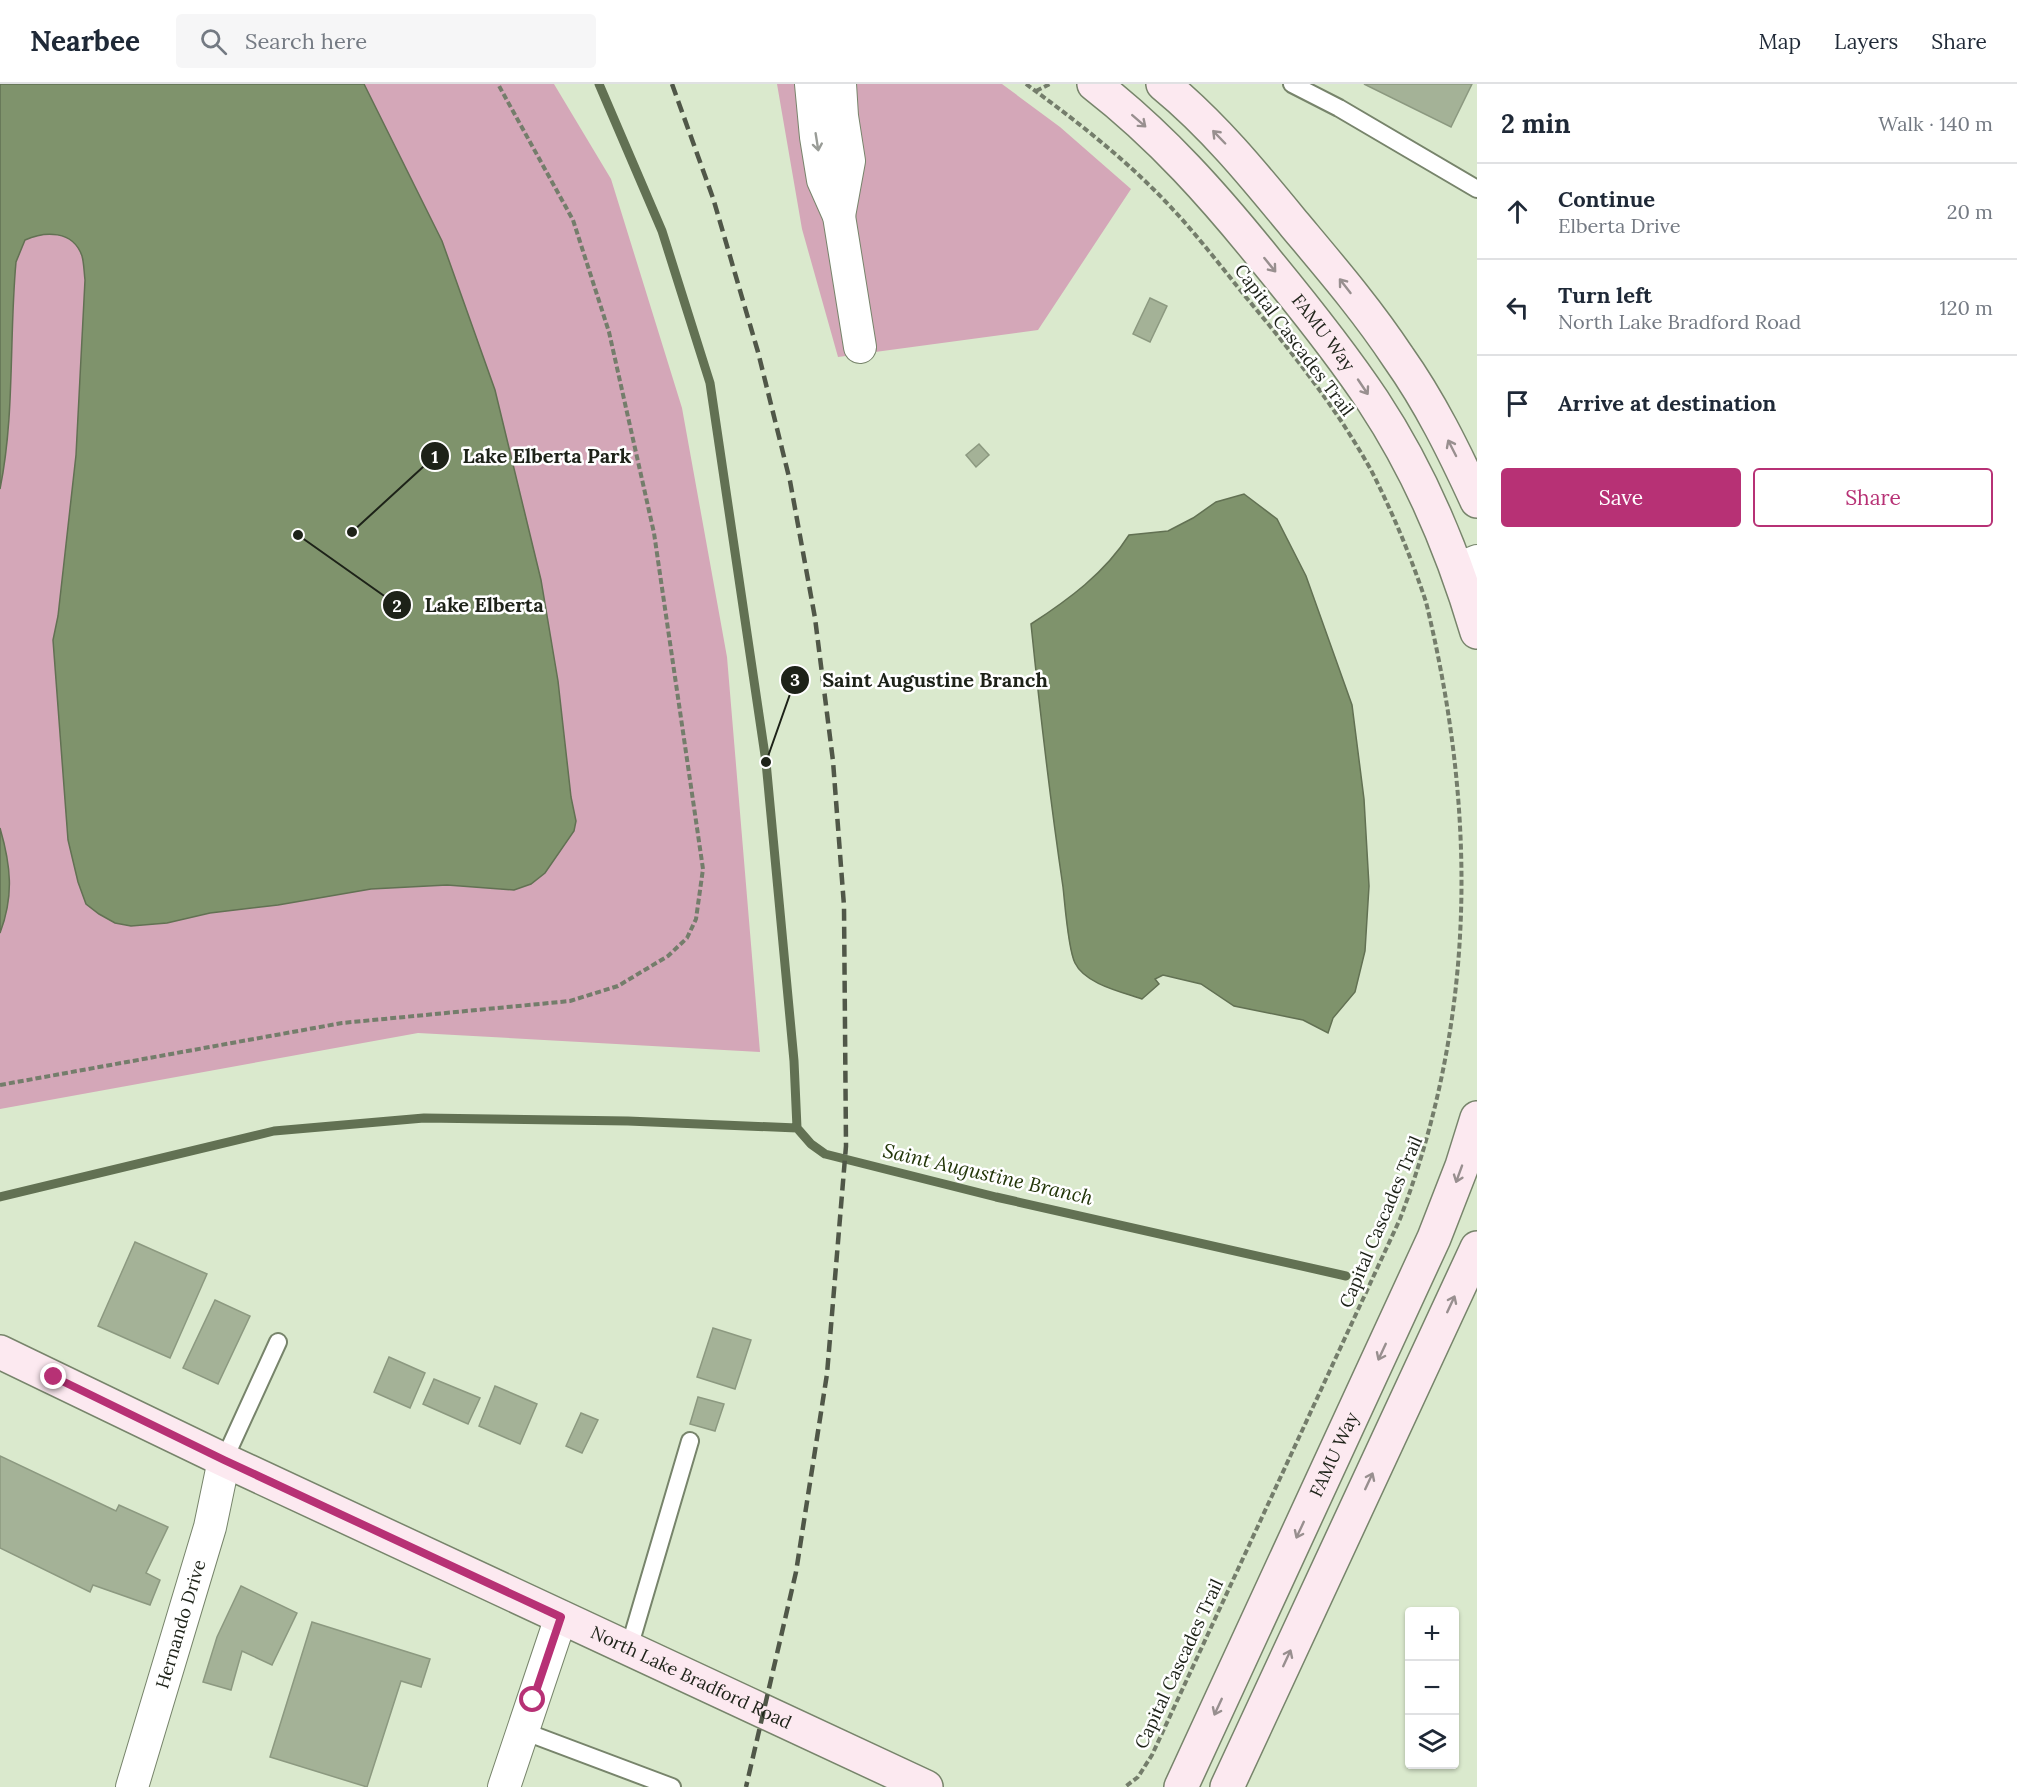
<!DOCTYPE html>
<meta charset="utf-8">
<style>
body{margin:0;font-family:Lora,serif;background:#f6f6f7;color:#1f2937}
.controls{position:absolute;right:18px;bottom:18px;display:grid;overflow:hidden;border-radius:6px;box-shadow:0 2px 4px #0004}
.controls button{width:54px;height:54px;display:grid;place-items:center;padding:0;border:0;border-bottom:2px solid #e0e1e3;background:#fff;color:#1f2937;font:30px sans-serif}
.stop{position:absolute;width:18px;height:18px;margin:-14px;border:4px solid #b73175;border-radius:50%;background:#fff}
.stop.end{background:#b73175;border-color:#fff;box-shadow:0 2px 6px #0008}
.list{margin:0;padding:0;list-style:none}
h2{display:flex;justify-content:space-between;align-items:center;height:78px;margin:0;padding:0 24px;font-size:26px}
h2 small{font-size:20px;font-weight:400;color:#747a83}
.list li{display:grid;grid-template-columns:39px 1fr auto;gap:18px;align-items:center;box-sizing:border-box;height:96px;padding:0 24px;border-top:2px solid #e0e1e3}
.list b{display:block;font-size:22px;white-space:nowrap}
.list p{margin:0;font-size:20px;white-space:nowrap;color:#747a83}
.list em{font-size:20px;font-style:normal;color:#747a83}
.actions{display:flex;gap:12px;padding:18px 24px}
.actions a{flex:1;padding:14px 0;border:2px solid #b73175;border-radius:6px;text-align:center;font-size:21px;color:#b73175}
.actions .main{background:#b73175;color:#fff}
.icon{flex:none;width:33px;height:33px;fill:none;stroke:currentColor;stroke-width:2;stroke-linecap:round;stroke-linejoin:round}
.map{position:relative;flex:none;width:1477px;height:1703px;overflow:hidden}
header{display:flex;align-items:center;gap:36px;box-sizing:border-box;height:84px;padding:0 30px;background:#fff;border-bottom:2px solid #e0e1e3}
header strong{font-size:28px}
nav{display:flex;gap:33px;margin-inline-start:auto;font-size:21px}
.search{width:420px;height:54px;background:#f6f6f7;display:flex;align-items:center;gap:15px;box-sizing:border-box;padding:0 21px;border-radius:6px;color:#747a83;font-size:22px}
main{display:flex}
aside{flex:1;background:#fff}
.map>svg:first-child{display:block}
.green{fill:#d4a7b8}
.water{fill:#7f936c;stroke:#627153;stroke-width:1.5}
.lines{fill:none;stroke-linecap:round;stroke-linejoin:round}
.stream{stroke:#627153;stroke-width:9}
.building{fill:#a4b297;stroke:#8c9980;stroke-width:1.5}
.lane-casing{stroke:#77846b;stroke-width:20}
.street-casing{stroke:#77846b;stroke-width:34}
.secondary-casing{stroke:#77846b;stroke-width:36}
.path{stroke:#747d6b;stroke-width:4;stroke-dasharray:6 3;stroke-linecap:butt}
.lane{stroke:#fff;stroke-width:16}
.street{stroke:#fff;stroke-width:32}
.secondary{stroke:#fce9f0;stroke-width:33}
.rail{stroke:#505748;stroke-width:4.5;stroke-dasharray:12 6;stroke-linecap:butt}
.oneway{stroke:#988f8f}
.oneway2{stroke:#999c97}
.route{stroke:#b73175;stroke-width:8}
.labels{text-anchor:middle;stroke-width:5;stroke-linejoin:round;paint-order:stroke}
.street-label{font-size:18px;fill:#1d2218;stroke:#fff}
.water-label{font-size:20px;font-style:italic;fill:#213407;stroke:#fff}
.leader{fill:none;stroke:#1d2218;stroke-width:2}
.callout-dot{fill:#1d2218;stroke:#fff;stroke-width:2}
.mark-label{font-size:18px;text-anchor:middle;font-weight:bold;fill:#fff}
.callout-label{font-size:20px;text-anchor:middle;font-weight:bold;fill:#1d2218;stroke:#fff;stroke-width:5;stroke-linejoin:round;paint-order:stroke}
</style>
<header>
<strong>Nearbee</strong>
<div class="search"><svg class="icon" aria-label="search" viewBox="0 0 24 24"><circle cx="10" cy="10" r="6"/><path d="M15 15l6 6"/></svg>Search here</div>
<nav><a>Map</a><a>Layers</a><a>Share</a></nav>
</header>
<main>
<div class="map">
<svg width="1477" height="1703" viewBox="0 0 1477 1703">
<rect width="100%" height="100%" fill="#dae9cd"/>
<path class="green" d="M0,0H554L611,95L682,324L727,573L760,968L418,949L0,1025Z
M777,0H1002L1060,43L1131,105L1038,246L838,273L802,145Z"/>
<path class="water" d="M0,0H364L442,157L495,306L541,496L558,597L571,713L576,737L574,747L545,789L531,800L514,806L447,801L371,805L278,821L210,829L167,839L131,842L115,839L99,830L86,820L78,798L68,756L53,556L58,532L76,371L85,196C84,188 84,179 82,172C73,146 45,147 25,156L16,178C9,254 15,331 0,405Z
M1244,410L1277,435L1306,492L1352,621L1364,715L1369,802L1365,867L1355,908L1333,934L1328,949L1303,936L1234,922L1201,900L1163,891L1155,895L1159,900L1142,915C1122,908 1085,900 1075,879C1068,865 1065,820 1063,803C1050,715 1040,628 1031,540C1068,516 1105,489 1129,451L1168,447L1193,434L1216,418Z
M0,744C11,782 14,812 0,849Z"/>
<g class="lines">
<path class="stream" d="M599,0L662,147L710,299L766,678L794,977L797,1044L811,1060L825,1070L996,1113L1346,1192
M0,1113L274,1047L424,1034L628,1037L797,1044"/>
</g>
<path class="building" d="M1364,0H1472L1451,43Z
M1150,214L1167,222L1150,258L1133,250Z
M979,360L989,371L976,383L966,371Z
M135,1158L207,1190L170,1274L98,1242Z
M215,1216L250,1232L218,1300L183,1284Z
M713,1244L751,1256L735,1305L697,1293Z
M389,1273L425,1289L410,1324L374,1308Z
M434,1295L480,1314L468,1340L423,1320Z
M495,1302L537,1320L520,1360L479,1342Z
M698,1313L724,1320L715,1347L690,1340Z
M581,1329L598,1336L582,1369L566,1362Z
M0,1372L116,1427L119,1421L168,1443L146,1489L160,1496L150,1521L93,1501L90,1508L0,1464Z
M241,1502L297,1529L272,1581L242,1567L231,1606L203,1598L217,1553Z
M312,1538L430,1575L421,1603L401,1597L367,1703L270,1673Z"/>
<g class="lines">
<g class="lane-casing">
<path id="lane" d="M1292,0L1339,24L1477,105
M224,1376L278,1258
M629,1564L690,1357
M523,1647L672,1703"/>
</g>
<g class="street-casing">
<g id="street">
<path d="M811,0L816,53L823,96L839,132L860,263"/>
<path d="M839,132L849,77L842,32L840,0"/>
<path d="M1457,485L1477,477"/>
<path id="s1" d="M132,1703L210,1443L224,1376"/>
<path d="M504,1703L561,1533"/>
</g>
</g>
<g class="secondary-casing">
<g id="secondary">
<path id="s2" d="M1094,0C1161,52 1215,113 1268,179C1305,224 1341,269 1373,317C1420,388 1453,467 1477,548"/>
<path d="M1163,0C1213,41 1253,90 1294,140C1330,183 1367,226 1398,273C1430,318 1454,367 1477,417"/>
<path id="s3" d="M0,1268L224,1376L926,1703"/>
<path id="s4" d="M1181,1703L1434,1154L1462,1082L1477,1034"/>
<path d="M1227,1703L1477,1164"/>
</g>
</g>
<path class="path" d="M1026,0C1075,36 1123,73 1165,117C1194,147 1219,180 1245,212C1291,267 1336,323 1371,386C1393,429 1411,473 1426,518C1477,728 1477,932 1400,1135L1152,1671L1138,1693L1125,1703
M1036,7L1050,0
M0,1001L342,939L570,917L618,902L668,872L687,854L696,835L703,785L654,449L609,248L573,136L498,0"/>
<use href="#lane" class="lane"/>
<use href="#street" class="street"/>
<use href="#secondary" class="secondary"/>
<path class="rail" d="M672,0L713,114L758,268L790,397L815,534L833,677L844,822L846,1062L827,1290L796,1488L746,1703"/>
</g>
<defs><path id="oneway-shaft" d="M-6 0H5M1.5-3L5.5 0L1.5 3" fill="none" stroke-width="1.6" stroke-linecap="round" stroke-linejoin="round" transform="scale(1.5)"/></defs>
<g class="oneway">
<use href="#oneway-shaft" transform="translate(1139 37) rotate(41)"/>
<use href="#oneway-shaft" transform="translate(1219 53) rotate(-134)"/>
<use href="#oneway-shaft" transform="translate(1270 181) rotate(51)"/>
<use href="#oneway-shaft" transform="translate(1345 202) rotate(-128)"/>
<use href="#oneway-shaft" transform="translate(1363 303) rotate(56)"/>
<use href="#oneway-shaft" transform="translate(1452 364) rotate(-117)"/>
<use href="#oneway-shaft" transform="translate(1459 1090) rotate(110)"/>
<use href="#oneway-shaft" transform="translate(1451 1220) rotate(-65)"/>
<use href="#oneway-shaft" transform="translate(1382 1268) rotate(115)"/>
<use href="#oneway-shaft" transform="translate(1369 1397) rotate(-65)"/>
<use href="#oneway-shaft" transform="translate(1300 1446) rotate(115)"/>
<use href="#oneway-shaft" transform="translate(1287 1574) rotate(-65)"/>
<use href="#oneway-shaft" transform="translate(1218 1623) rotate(115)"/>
</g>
<use class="oneway2" href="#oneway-shaft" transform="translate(817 58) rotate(81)"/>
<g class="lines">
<path class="route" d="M54,1293L224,1376L561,1533L533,1616"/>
</g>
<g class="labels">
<g class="street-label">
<text dy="6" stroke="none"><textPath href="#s2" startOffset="339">FAMU Way</textPath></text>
<text transform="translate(1294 256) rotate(53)" y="6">Capital Cascades Trail</text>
<text transform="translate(1381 1138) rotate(-67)" y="6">Capital Cascades Trail</text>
<text dy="6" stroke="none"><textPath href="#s4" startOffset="366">FAMU Way</textPath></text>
<text dy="6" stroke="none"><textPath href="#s1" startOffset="170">Hernando Drive</textPath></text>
<text transform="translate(1179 1580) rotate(-65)" y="6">Capital Cascades Trail</text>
<text dy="6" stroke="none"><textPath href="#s3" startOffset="764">North Lake Bradford Road</textPath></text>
</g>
<g class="water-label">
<text transform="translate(988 1090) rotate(13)" y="7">Saint Augustine Branch</text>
</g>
</g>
<path class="leader" d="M352 448L435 372M298 451L397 521M766 678L795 596"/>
<g class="callout-dot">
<circle cx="352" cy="448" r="6"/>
<circle cx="298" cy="451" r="6"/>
<circle cx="766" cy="678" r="6"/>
<circle cx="435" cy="372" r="15"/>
<circle cx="397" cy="521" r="15"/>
<circle cx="795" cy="596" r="15"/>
</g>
<g class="mark-label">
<text x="435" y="379">1</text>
<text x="397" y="528">2</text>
<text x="795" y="602">3</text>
</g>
<g class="callout-label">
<text x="547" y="379">Lake Elberta Park</text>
<text x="484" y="528">Lake Elberta</text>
<text x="935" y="603">Saint Augustine Branch</text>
</g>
</svg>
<div class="controls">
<button>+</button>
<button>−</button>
<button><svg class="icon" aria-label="layers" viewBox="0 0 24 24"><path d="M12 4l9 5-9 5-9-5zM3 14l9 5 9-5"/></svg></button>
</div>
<div class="stop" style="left:533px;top:1616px"></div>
<div class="stop end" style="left:54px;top:1293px"></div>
</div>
<aside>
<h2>2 min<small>Walk · 140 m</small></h2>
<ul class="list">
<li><svg class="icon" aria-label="ahead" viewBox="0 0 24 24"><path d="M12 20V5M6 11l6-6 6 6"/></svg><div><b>Continue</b><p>Elberta Drive</p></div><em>20 m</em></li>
<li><svg class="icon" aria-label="left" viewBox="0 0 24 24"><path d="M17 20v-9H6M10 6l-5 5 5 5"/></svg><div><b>Turn left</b><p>North Lake Bradford Road</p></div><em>120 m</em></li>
<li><svg class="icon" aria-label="arrive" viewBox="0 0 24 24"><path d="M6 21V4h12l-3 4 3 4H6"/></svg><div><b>Arrive at destination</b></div></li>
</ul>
<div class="actions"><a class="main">Save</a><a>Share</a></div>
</aside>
</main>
